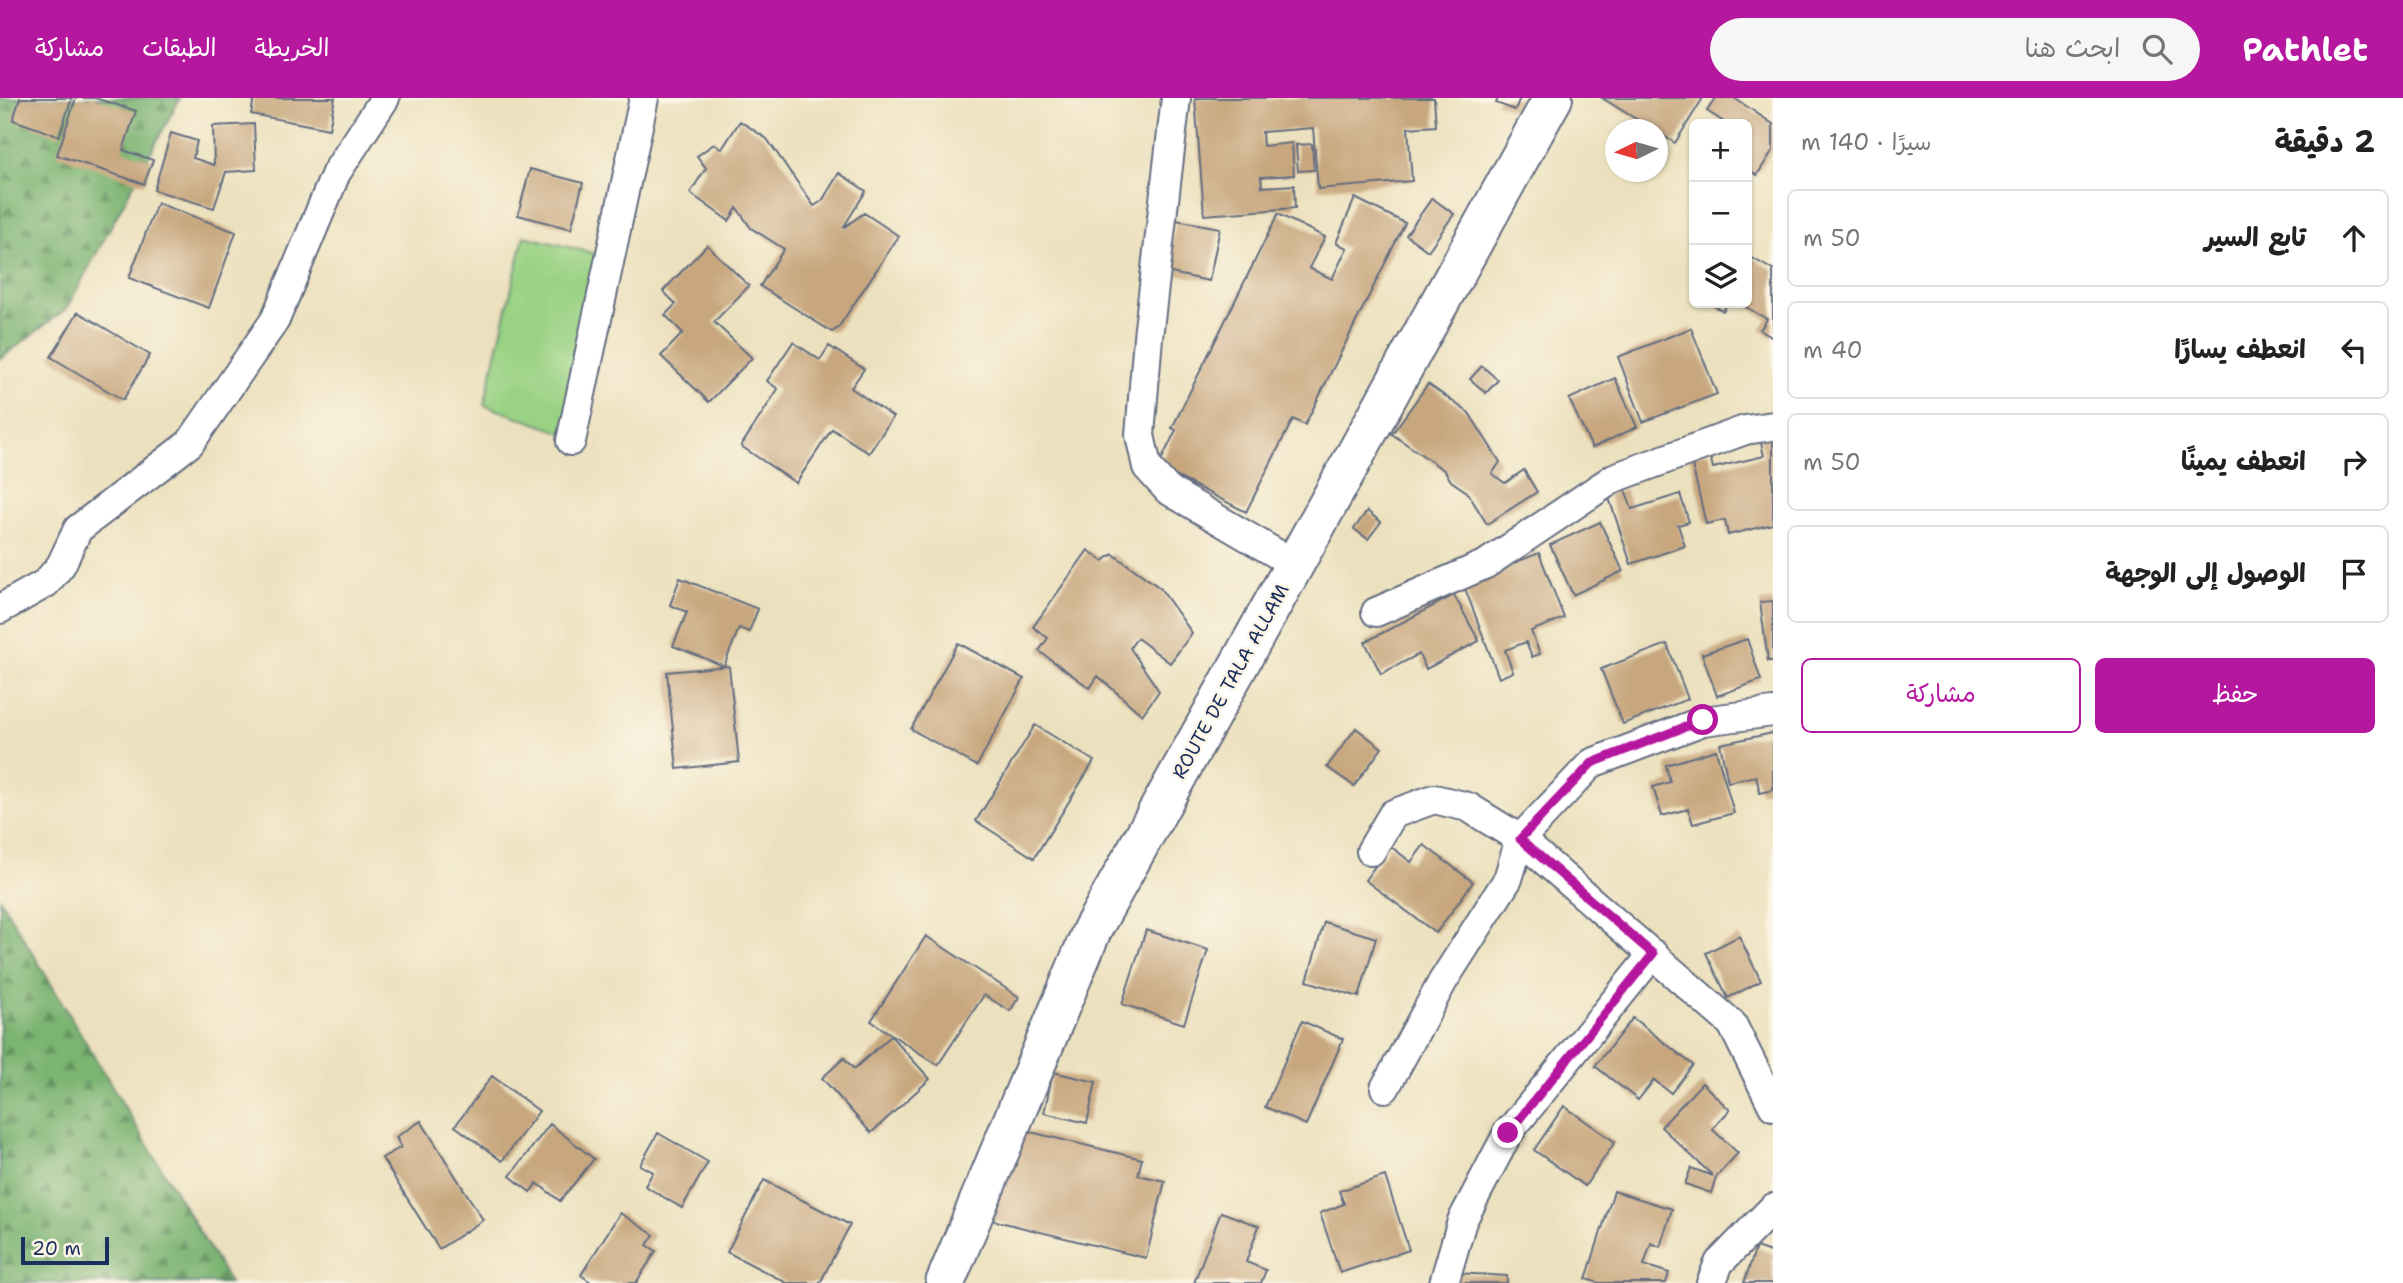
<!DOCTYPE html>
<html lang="ar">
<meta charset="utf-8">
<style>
body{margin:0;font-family:"Shantell Sans","Playpen Sans Arabic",sans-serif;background:#f6f6f6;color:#222;direction:rtl}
.controls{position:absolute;right:21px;top:21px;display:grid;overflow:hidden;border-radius:10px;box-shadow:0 2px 5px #0004}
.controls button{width:63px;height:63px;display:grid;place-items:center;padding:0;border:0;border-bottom:2px solid #e0e0e0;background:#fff;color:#222;font:35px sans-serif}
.compass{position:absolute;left:1605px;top:21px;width:63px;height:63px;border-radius:50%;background:#fff;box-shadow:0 2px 5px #0004;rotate:265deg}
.scale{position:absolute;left:21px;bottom:18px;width:88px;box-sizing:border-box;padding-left:7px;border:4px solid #1b2f5e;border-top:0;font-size:19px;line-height:24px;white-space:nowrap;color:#1b2f5e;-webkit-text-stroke:5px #fcf5e5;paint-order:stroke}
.stop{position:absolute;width:21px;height:21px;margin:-16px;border:5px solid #b5179e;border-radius:50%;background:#fff}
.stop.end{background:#b5179e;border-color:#fff;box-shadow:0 2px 7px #0008}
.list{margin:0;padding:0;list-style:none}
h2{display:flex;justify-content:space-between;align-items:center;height:91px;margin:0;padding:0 28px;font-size:30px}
h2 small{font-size:23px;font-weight:400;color:#767676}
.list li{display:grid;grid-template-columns:46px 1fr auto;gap:21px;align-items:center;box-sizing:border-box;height:98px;margin:0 14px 14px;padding:0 14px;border:2px solid #e0e0e0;border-radius:10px}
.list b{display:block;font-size:26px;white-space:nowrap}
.list em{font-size:23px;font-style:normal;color:#767676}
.actions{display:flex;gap:14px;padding:21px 28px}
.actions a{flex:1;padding:16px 0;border:2px solid #b5179e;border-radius:10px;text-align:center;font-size:24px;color:#b5179e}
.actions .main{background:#b5179e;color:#fff}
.icon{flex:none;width:38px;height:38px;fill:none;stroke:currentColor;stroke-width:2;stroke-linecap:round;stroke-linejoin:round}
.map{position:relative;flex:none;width:1773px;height:1185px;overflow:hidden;direction:ltr}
header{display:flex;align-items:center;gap:42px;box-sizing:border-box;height:98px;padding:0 35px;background:#b5179e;color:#fff}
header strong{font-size:33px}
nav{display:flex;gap:38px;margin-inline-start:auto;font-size:24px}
.search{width:490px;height:63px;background:#f6f6f6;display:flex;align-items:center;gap:18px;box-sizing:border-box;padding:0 24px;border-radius:38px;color:#767676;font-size:26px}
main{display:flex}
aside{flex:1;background:#fff}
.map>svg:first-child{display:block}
.forest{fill:url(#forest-firs);stroke:#4b7268;stroke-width:2}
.pitch{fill:#9ad284;stroke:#5a8071;stroke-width:2}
.building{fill:#c8a77f}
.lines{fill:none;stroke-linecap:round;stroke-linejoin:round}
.street-casing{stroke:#646d80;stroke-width:32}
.secondary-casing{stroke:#646d80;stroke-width:42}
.street{stroke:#fff;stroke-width:28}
.secondary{stroke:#fff;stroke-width:38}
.route{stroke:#b5179e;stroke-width:9}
.labels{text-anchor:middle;stroke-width:5;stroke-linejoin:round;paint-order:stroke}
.street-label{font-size:19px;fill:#1b2f5e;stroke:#fcf5e5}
</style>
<header>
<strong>Pathlet</strong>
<div class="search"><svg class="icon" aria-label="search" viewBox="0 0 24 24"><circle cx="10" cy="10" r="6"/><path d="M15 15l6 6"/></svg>ابحث هنا</div>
<nav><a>الخريطة</a><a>الطبقات</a><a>مشاركة</a></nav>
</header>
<main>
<aside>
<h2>2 دقيقة<small>سيرًا · 140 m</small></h2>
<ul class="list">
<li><svg class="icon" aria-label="ahead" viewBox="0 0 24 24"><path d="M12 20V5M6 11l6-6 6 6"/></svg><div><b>تابع السير</b></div><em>50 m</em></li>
<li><svg class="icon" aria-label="left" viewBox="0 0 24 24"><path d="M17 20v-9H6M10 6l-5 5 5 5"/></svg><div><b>انعطف يسارًا</b></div><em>40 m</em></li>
<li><svg class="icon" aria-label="right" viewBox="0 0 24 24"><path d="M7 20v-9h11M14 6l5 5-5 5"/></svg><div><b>انعطف يمينًا</b></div><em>50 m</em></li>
<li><svg class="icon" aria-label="arrive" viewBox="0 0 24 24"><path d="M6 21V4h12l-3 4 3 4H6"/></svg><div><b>الوصول إلى الوجهة</b></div></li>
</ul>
<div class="actions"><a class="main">حفظ</a><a>مشاركة</a></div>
</aside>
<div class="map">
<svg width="1773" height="1185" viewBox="0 0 1773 1185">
<defs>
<pattern id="forest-firs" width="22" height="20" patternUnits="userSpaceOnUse" patternTransform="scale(1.75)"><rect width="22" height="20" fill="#7bb472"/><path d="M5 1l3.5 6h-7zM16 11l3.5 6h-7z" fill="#649361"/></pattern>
</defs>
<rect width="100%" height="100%" fill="#fcf5e5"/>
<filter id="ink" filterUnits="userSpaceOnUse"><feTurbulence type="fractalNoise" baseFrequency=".0143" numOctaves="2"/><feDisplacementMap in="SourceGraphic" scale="14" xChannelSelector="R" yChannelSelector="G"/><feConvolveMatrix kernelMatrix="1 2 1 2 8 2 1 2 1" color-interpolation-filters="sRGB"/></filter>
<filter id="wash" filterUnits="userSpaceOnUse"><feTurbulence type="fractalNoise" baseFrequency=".00686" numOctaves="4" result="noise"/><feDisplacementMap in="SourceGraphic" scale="28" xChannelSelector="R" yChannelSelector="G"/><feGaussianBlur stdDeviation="1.57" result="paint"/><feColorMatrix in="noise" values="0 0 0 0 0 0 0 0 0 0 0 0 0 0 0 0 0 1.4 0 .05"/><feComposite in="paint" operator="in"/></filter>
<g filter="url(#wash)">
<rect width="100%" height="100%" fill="#ece1be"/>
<path class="forest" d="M0,0H180L67,210L0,261Z
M0,801L230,1185H0Z"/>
<path class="pitch" d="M524,138L609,159L563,335L484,307Z"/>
<g id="blocks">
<path class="building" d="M20,0H72L59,38L13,22Z
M76,0H95L136,13L123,52L153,62L144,86L57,57Z
M254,0H335L329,31L251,16Z
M1195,0H1434L1436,28L1408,30L1412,83L1318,91L1313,30L1262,34L1263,48L1292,45L1294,77L1261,79L1262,89L1294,87L1295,110L1204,117Z
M1498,0H1520L1515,12L1496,5Z
M1602,0H1703L1675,45Z
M1716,0H1734L1773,26V52L1757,77L1747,70V26H1727L1707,13Z
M740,23L767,41L814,108L822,103L839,75L866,93L843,130L864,115L899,138L838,230L832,234L760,188L784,151L751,130L737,110L729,123L690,95L706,70L697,58L714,46L722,51Z
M254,26L256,72L226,74L214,110L154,92L171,35L197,43L193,60L214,67L213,28Z
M1312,46L1314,72L1298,73L1296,47Z
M530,71L583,85L571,131L518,117Z
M1355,100L1405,125L1305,327L1293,321L1246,414L1158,369L1176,332L1172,330L1278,116L1325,139L1309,170L1332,181L1347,150L1336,145Z
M1432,100L1454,116L1428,153L1406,137Z
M157,105L236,134L209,210L129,180Z
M1176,122L1220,130L1209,183L1166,174Z
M707,147L749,188L714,224L752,260L709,304L661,258L683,235L665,217L676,206L663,193Z
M1747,157L1773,172V240L1760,232L1767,221L1739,205H1747Z
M1709,205H1728L1723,213Z
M78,214L150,257L123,302L51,259Z
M1691,230L1717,296L1643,324L1618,259Z
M793,244L820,262L829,248L864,271L851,290L893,319L869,355L832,331L796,385L741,348L778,291L767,283Z
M1482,268L1498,282L1486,295L1470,281Z
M1615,280L1637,329L1592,350L1569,301Z
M1428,286L1469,315L1500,364L1492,376L1505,385L1524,372L1537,394L1487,426L1467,394L1451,383L1445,373L1392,336Z
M1773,339V426L1728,437L1725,422L1706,426L1690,358L1709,354L1713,370L1764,358L1760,341Z
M1625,391L1632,411L1680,396L1689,424L1678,427L1685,448L1631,466L1608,397Z
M1367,413L1381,424L1368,441L1354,431Z
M1600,424L1623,473L1573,497L1550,447Z
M1088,452L1103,463L1113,456L1160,490L1192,535L1170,565L1137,540L1130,550L1159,593L1142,617L1098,578L1090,590L1039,553L1048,540L1033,529Z
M1539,455L1564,520L1531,533L1540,556L1532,559L1526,544L1505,552L1513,574L1499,580L1463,485Z
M680,480L758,511L749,534L739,530L724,568L673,548L687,514L670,507Z
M1454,497L1479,543L1426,571L1419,556L1381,576L1365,544Z
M1773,503V563H1768L1760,504Z
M1747,541L1761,582L1717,598L1702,556Z
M958,545L1024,581L977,668L911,631Z
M1667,546L1688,601L1623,626L1601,571Z
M729,568L739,664L677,671L667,574Z
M1035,627L1094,663L1034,760L976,723Z
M1356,630L1382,650L1354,688L1327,669Z
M1773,635V692L1760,695L1756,678L1728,684L1720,646Z
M1716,652L1734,715L1693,726L1688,711L1662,718L1653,689L1670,684L1666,667Z
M1424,747L1473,784L1436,835L1365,782L1390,748L1411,764Z
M1324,824L1376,840L1359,899L1307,883Z
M1146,832L1208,852L1184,926L1122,906Z
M926,838L1019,899L1010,913L984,897L938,967L871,923Z
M1739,838L1761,883L1728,900L1706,855Z
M1633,920L1693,967L1671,995L1654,982L1638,1002L1595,968Z
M1302,923L1343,941L1306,1027L1265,1009Z
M891,938L930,981L871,1035L822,980L844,960L854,971Z
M1053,974L1096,984L1087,1025L1044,1015Z
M492,978L539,1013L502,1063L455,1028Z
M1702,985L1730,1012L1712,1031L1738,1055L1716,1079L1711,1095L1685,1086L1691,1070L1713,1078L1661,1029Z
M1564,1008L1615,1044L1585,1088L1534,1052Z
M421,1023L483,1122L439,1151L382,1060L401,1049L396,1039Z
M550,1026L594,1061L560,1103L537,1085L530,1094L510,1078Z
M1014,1030L1142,1061L1138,1077L1165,1083L1146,1160L992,1122Z
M658,1035L708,1064L682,1110L645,1088L653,1074L640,1067Z
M1385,1078L1409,1152L1340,1175L1320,1115L1344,1106L1339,1093Z
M764,1082L850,1127L820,1185H787L727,1154Z
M1614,1093L1672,1111L1660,1149L1651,1145L1644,1167L1669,1175L1666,1185H1599L1586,1181Z
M1221,1114L1259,1128L1246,1164L1266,1172L1261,1185H1194Z
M620,1115L654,1137L647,1147L656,1153L636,1185H592L581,1177Z
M1756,1149L1773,1155V1185H1744Z
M1456,1175L1507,1178V1185H1456Z"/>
</g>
</g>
<g filter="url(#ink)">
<use href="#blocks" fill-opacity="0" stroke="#646d80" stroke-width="2"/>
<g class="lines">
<g class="street-casing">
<path id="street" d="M1176,0L1148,239L1140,337L1147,369L1168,392L1294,466
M571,343L644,0
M0,511L46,485L61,467L78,431L190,345L275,222L336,75L385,0
M1376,514L1486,466L1614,380L1745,332L1773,328
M1371,753L1393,716L1434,701L1468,709L1520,741L1732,926L1773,1008
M1385,990L1443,883L1508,781L1520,741L1592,665L1703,623L1773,614
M1444,1185L1462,1123L1508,1035L1653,856
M1711,1185L1719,1165L1773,1110"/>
</g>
<g class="secondary-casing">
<path id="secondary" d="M945,1185L1092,832L1553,0"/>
</g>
<use href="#street" class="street"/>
<use href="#secondary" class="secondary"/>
</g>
</g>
<g class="lines" filter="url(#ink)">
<path class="route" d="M1508,1035L1653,856L1520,741L1592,665L1703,622"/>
</g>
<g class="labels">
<g class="street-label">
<text transform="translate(1230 583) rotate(-61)" y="7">ROUTE DE TALA ALLAM</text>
</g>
</g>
</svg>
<div class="controls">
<button>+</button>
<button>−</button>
<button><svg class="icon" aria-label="layers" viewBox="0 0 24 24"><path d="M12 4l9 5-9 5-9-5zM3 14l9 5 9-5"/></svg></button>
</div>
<svg class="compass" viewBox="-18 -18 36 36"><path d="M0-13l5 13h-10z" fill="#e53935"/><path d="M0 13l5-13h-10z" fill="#767676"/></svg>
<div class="scale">20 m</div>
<div class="stop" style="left:1703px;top:622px"></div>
<div class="stop end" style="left:1508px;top:1035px"></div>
</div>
</main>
